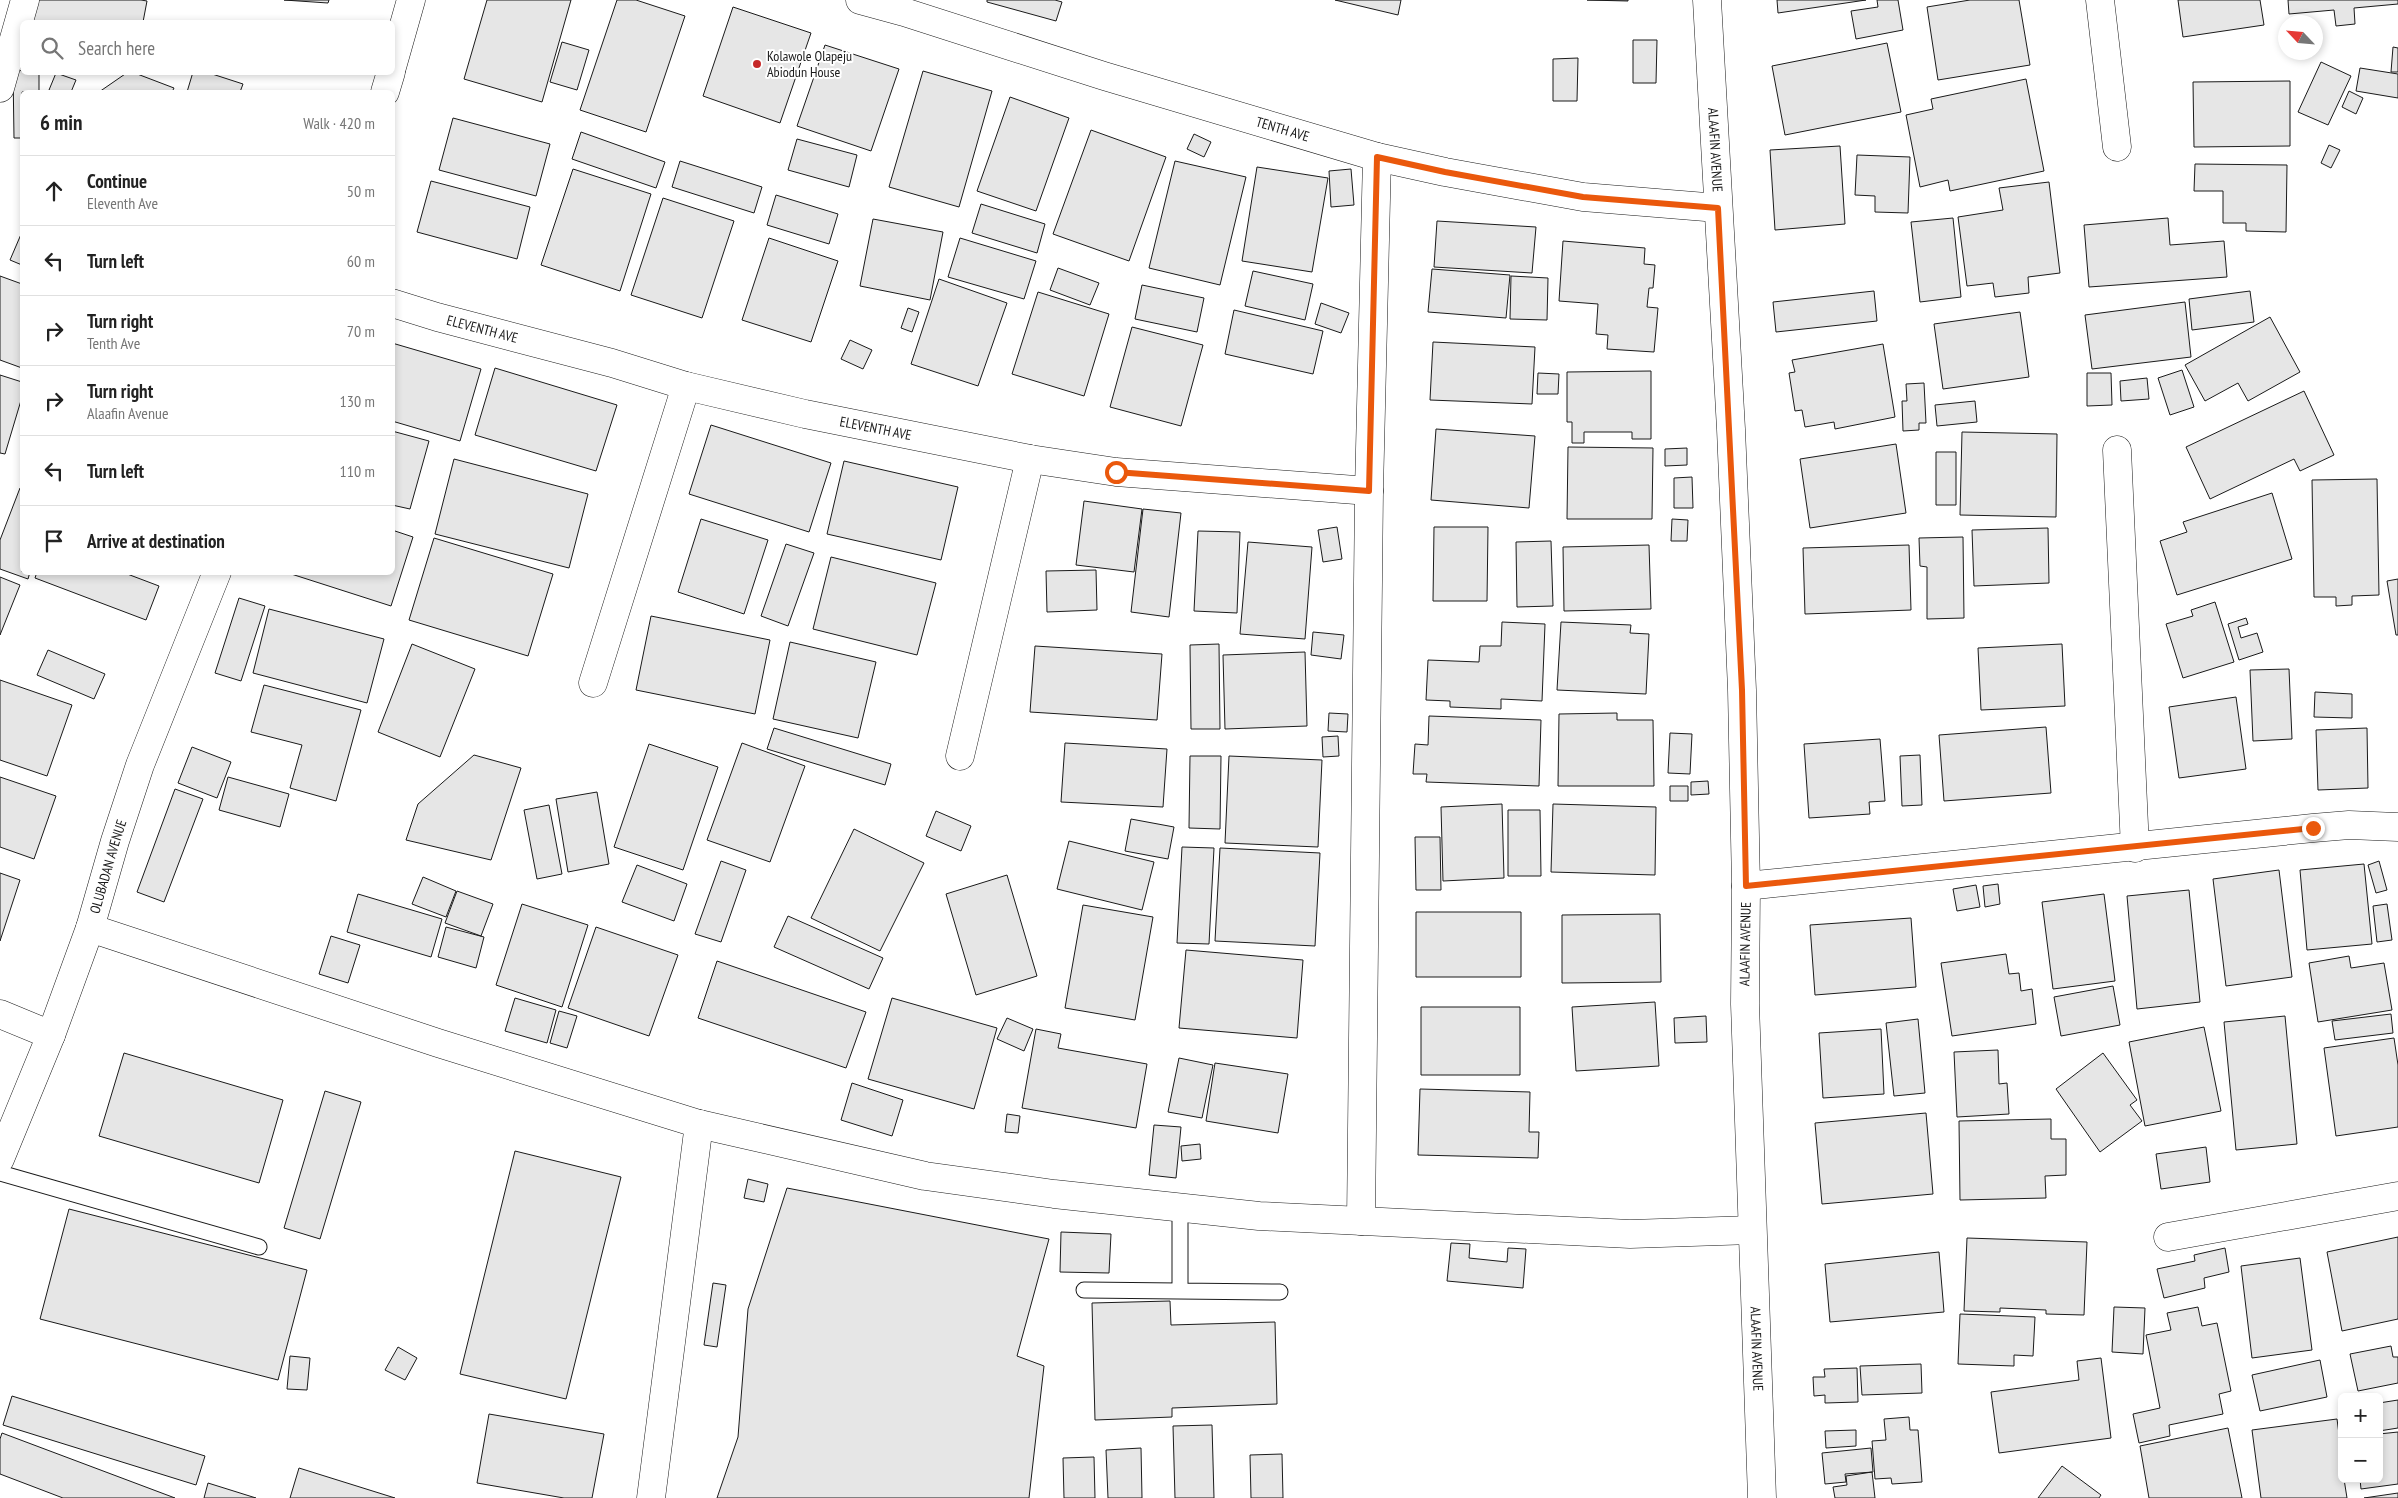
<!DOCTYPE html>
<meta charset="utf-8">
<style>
body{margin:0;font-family:"PT Sans Narrow",sans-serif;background:#f2f2f2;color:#222}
.controls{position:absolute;right:15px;bottom:15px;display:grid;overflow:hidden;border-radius:8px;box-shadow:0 2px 8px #0003}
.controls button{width:45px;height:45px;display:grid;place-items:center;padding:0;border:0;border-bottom:1px solid #e0e0e0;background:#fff;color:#222;font:25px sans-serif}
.compass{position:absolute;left:2278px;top:15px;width:45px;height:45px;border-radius:50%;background:#fff;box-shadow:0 2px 8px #0003;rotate:296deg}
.stop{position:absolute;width:15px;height:15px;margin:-11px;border:4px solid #ea580c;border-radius:50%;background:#fff}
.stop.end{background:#ea580c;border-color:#fff;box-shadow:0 1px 5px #0008}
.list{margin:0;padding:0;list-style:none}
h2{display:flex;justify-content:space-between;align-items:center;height:65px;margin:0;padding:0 20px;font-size:21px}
h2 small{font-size:16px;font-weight:400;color:#767676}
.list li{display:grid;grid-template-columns:32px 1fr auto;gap:15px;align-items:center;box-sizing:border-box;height:70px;padding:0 20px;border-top:1px solid #e0e0e0}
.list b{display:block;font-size:19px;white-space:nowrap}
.list p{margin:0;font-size:16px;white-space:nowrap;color:#767676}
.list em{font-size:16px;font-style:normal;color:#767676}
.icon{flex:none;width:28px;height:28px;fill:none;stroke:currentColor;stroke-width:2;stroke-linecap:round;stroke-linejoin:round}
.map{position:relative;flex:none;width:2398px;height:1498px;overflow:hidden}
.search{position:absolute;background:#fff;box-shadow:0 2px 8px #0003;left:20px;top:20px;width:375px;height:55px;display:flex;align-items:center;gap:12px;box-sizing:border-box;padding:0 18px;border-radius:8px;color:#767676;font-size:19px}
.panel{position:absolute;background:#fff;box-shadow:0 2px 8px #0003;left:20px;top:90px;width:375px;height:485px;border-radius:8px}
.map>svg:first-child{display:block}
.building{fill:#e6e6e6;stroke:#1a1a1a}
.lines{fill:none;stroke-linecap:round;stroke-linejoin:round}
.service-casing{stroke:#1a1a1a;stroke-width:17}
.minor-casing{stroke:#1a1a1a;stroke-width:29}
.tertiary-casing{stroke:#1a1a1a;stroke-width:29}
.service{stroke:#fff;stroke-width:15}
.minor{stroke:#fff;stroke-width:28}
.tertiary{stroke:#fff;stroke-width:28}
.route{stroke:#ea580c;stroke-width:6}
.poi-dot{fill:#c62828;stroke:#fff;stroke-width:2}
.labels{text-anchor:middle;stroke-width:4;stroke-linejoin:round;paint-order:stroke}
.poi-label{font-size:14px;fill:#1a1a1a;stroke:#fff;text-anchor:start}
.street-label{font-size:14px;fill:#1a1a1a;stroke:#fff}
</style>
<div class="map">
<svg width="2398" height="1498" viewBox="0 0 2398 1498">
<rect width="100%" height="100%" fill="#fff"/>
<path class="building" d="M32,0H141L147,1L143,22H27Z
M284,0H329L328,3Z
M487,0H571L542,102L464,79Z
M617,0H636L685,16L646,132L580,110Z
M987,0H1055L1062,2L1056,21L987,2Z
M1335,0H1401L1398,15Z
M1587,0H1628V1Z
M1777,0H1866L1778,13Z
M1877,0H1898L1903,30L1856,39L1851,11L1878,7Z
M1970,0H2019L2030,65L1938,80L1927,7Z
M2178,0H2260L2264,25L2183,37Z
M2288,0H2398V4L2354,8L2355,24L2336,26L2334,10L2289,14Z
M733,7L811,33L780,123L703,96Z
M1633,40H1657L1656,83H1633Z
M562,42L589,50L577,90L550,82Z
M1887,43L1901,112L1785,135L1772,66Z
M825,45L899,69L871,151L797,126Z
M2393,47L2398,48V72H2391Z
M1578,58L1577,101H1553V59Z
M2321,62L2351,76L2328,125L2298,112Z
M2360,68L2398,74V98L2356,91Z
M13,70L39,72V92H22V138H14Z
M923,71L992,91L959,207L889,187Z
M128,72H132L174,88L172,92H99Z
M193,72H206L243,84L240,92H187Z
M56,73L76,80L71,92H55L49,90Z
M2026,79L2044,171L1950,191L1948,180L1920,187L1906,115L1933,109L1931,99Z
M2290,81V146L2194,147L2193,82Z
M2349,91L2363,98L2356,114L2342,107Z
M1010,97L1069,118L1036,211L977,191Z
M453,118L550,144L536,196L439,170Z
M1091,130L1166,157L1129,261L1053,234Z
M581,132L665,162L656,188L572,159Z
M1194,134L1211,142L1204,157L1187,149Z
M797,139L857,155L849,187L788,170Z
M2329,145L2340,150L2331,168L2321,163Z
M1840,146L1845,224L1775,230L1770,150Z
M1857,155L1910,157L1908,213L1875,212V196L1855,195Z
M680,161L762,187L754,213L672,187Z
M1175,161L1246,177L1220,285L1149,268Z
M2195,164L2287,165L2286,232L2246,231V223H2223V191H2194Z
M1257,167L1328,178L1312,272L1242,261Z
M573,169L651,194L620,291L541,265Z
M1351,169L1354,205L1331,207L1329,171Z
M431,181L530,207L517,259L417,232Z
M2049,182L2060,273L2028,277L2029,293L1995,297L1993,283L1967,286L1958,217L2003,210L1999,188Z
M776,195L838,214L829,244L767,225Z
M663,198L734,221L702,318L631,295Z
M981,204L1045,224L1037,253L972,233Z
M1953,218L1961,297L1920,302L1911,222Z
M2168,218L2170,245L2224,241L2227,277L2089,287L2084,225Z
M873,219L943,232L930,300L860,286Z
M1437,221L1536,227L1532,273L1434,267Z
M22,232V265L10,260Z
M769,238L838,261L811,342L742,320Z
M960,238L1036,261L1024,299L948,277Z
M1563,241L1645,248L1644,264L1655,265L1653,288H1649L1647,307L1658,308L1654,352L1607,349L1608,335L1596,334L1598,304L1559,301Z
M1058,268L1099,283L1090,305L1050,290Z
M1432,269L1510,275L1506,318L1428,312Z
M1253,271L1313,284L1305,320L1245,306Z
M0,276L22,284V368L0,360Z
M1511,276L1548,278L1547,320L1510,319Z
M939,279L1007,303L978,386L911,364Z
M1142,285L1204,298L1197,332L1135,319Z
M1874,291L1877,321L1776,332L1773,302Z
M2250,291L2254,322L2192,330L2189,299Z
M1038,292L1109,314L1084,396L1012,374Z
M2185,302L2191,357L2092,369L2085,315Z
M1321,303L1349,313L1341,333L1315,324Z
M908,308L919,312L912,332L901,328Z
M1234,310L1323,331L1313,374L1225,354Z
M2020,312L2029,377L1943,389L1934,324Z
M2270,317L2300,372L2248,401L2238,383L2205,401L2185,365Z
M1132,327L1203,345L1181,426L1110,407Z
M850,340L872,350L863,369L841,359Z
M1433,342L1535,347L1532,404L1430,400Z
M392,343L481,369L460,441L392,421Z
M1883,344L1895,417L1835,429L1834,422L1805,427L1802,410L1795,411L1789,373L1795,372L1792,360Z
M495,368L617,405L596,471L475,435Z
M2182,370L2194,407L2170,415L2158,378Z
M1651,371V439H1632V432H1584V443H1572V422H1567V372Z
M1538,373L1559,374L1558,394H1537Z
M2087,373H2111L2112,405L2087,406Z
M0,375L22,382V397L5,454L0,453Z
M2147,378L2149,399L2121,401L2120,381Z
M1924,383L1926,423H1919V430L1903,431L1902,401H1907L1906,384Z
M2304,391L2334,455L2300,471L2294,459L2210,499L2186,447Z
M1975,401L1977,422L1937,426L1935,405Z
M711,425L831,463L809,532L689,494Z
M1436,429L1535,436L1529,508L1431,500Z
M392,431L429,441L410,509L392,505Z
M1962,432L2057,434L2056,517L1960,515Z
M1896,444L1906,513L1810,528L1800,459Z
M1568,447L1653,448L1652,519H1567Z
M1687,448V465L1665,466V449Z
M1936,452H1956V505H1936Z
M454,459L588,494L569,568L435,534Z
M844,461L958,487L941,560L827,534Z
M1692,477L1693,508H1674V478Z
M2377,479L2379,595L2352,596V605L2336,606V597H2314L2312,480Z
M20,488L22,489V572H30L28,579L0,569V540Z
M2272,493L2292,559L2177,595L2160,541L2187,532L2183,522Z
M1084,501L1142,509L1134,572L1076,565Z
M1143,509L1181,513L1169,617L1131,612Z
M701,519L768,540L744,614L678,592Z
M1672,519L1688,520L1687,541H1671Z
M1337,527L1342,559L1323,562L1318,530Z
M1434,527H1488L1487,601H1433Z
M2048,528L2049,583L1974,586L1972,530Z
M392,530L413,537L391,606L285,572H392Z
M1198,531L1240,532L1237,613L1194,611Z
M1963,537L1964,618L1927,619V567L1920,566L1919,538Z
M434,538L553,574L528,656L409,620Z
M1551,541L1553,606L1517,607L1516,542Z
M1248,542L1312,547L1305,639L1240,634Z
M786,544L814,553L788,626L761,616Z
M1649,545L1651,609L1564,611L1563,547Z
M1909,545L1911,610L1805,614L1803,548Z
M831,557L936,583L917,655L813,629Z
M1096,570L1097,610L1047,612L1046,571Z
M37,572H122L159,586L146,620L35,578Z
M0,577L20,585L0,635Z
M2398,579V635H2396L2387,581Z
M239,598L265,606L241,681L215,673Z
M2215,602L2234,662L2183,678L2166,624L2193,616L2191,610Z
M269,609L384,639L367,703L253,673Z
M651,616L770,640L755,714L636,690Z
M2246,618L2248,624L2238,627L2241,638L2257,633L2263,652L2239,660L2228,624Z
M1502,622L1545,624L1542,701L1501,699V709L1450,707V701L1426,700L1428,660L1479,662L1480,646H1501Z
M1561,622L1631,625L1630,633L1649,634L1646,694L1557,690Z
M1313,632L1344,635L1341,659L1311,655Z
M790,642L876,662L858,738L773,719Z
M412,644L475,669L440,757L378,732Z
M1219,644L1220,729H1191L1190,645Z
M2062,644L2065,706L1981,710L1978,648Z
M1035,646L1162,654L1157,720L1030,712Z
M48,650L105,674L94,699L37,675Z
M1305,652L1307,726L1225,729L1223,655Z
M2289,669L2292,739L2253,741L2250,670Z
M0,680L72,705L47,776L0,760Z
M264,685L361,710L336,801L290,788L302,745L251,732Z
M2315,692L2352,694V718L2314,717Z
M2236,697L2246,769L2179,778L2169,707Z
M1329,713L1348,714L1347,732L1328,731Z
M1617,713V720H1653L1654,786H1558L1559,714Z
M1429,716L1541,720L1539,786L1426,782L1427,774H1413L1415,744L1428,745Z
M2046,727L2051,793L1944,801L1939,735Z
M774,728L891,764L885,785L767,749Z
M2367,728L2368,788L2318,790L2316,730Z
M1670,733L1692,734L1690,774L1668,773Z
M1338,736L1339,756L1323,757L1322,737Z
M1880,739L1885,801L1869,802L1870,814L1809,818L1804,744Z
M742,743L805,766L770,862L707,840Z
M1065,743L1167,749L1163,807L1061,802Z
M649,744L718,767L683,870L614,847Z
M192,747L231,762L217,798L178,783Z
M474,755L521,768L491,860L406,840L418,804Z
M1920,755L1922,805L1902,806L1900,756Z
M1190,756H1221L1220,829L1189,828Z
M1229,756L1322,760L1318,847L1225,843Z
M0,777L56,796L34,859L0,847Z
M228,777L289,794L280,827L219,810Z
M1708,781L1709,794L1691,795V782Z
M1670,786H1688V801H1670Z
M175,789L203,799L164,902L137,892Z
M597,792L609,864L568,872L556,799Z
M1502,804L1504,878L1443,881L1441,807Z
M1553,804L1656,807L1655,875L1551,872Z
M549,805L562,874L537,879L524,810Z
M1508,810H1540L1541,876H1508Z
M936,811L971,826L961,851L926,836Z
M1131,819L1174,827L1168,859L1125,851Z
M854,829L924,863L880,951L811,918Z
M1415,837H1440L1441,890H1416Z
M1069,841L1154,862L1142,910L1057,889Z
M1182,847L1214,848L1209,944L1177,943Z
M1220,848L1320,853L1315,946L1215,941Z
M721,861L746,870L721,942L695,934Z
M2379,861L2387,890L2376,893L2368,865Z
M2364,864L2372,944L2307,950L2300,870Z
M637,865L687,884L674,921L622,902Z
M2279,870L2292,977L2226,986L2213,879Z
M0,873L20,880L0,941Z
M1007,875L1037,976L976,995L946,894Z
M423,877L456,891L446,917L412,904Z
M1998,884L2000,904L1985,907L1983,886Z
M1976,885L1980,907L1957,911L1953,889Z
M2189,890L2200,1002L2137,1009L2127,896Z
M457,891L493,904L481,936L445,923Z
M358,894L442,919L431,957L347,932Z
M2104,894L2115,981L2053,989L2042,902Z
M522,904L588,925L562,1007L496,985Z
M2387,904L2392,940L2377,942L2373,906Z
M1083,905L1153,917L1135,1020L1065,1008Z
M1416,912H1521V977H1416Z
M1660,914L1661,982L1562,983V915Z
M788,916L883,958L869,989L774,947Z
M1911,918L1916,987L1815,995L1810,925Z
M446,927L484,937L476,968L438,957Z
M596,927L678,955L649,1036L568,1008Z
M331,936L360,945L348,983L319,974Z
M1186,950L1303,960L1297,1038L1179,1028Z
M2006,954L2009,974L2019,973L2021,991L2032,989L2036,1024L1952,1036L1941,963Z
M2349,956L2351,968L2384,963L2392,1010L2318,1022L2309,963Z
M717,961L866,1012L846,1068L698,1018Z
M2113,986L2120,1025L2061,1036L2054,997Z
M515,998L556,1010L547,1043L505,1031Z
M892,998L997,1028L974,1109L868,1079Z
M1655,1002L1659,1066L1576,1071L1572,1007Z
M1421,1007H1520V1075H1421Z
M559,1011L577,1016L567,1048L550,1043Z
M2391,1014L2393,1033L2335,1040L2332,1021Z
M1706,1016L1707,1042L1675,1043L1674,1018Z
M2285,1016L2297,1144L2236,1150L2224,1022Z
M1007,1018L1033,1029L1024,1051L997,1039Z
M1918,1019L1925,1093L1894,1096L1886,1023Z
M2204,1027L2221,1111L2145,1126L2129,1042Z
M1036,1029L1061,1034L1058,1048L1147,1064L1136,1128L1022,1108Z
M1881,1029L1884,1094L1823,1098L1819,1033Z
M2394,1038L2398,1065V1127L2336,1136L2324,1048Z
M1998,1050L1999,1084L2007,1083L2009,1114L1957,1117L1954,1052Z
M124,1053L283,1100L259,1183L99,1136Z
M2103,1053L2137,1100L2130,1105L2142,1121L2100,1152L2056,1089Z
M1179,1058L1213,1065L1202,1118L1168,1112Z
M1215,1063L1288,1074L1278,1133L1206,1121Z
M852,1083L903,1100L892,1136L841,1120Z
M1420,1089L1530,1092L1529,1132H1539L1538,1158L1418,1155Z
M325,1091L361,1102L320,1239L284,1228Z
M1926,1113L1933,1194L1822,1204L1815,1123Z
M1007,1114L1020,1116L1018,1133L1005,1132Z
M2051,1119V1139H2066V1175L2045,1176L2046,1198L1960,1200L1959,1121Z
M1154,1125L1181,1127L1176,1178L1149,1175Z
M1200,1144L1201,1159L1182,1161L1181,1146Z
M2206,1147L2210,1182L2161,1189L2156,1154Z
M515,1151L621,1177L566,1399L460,1374Z
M748,1179L768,1184L764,1202L744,1198Z
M787,1188L1049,1239L1017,1356L1044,1366L1029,1498H717L738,1437L748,1309Z
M69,1209L307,1270L278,1380L40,1319Z
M1061,1232L1111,1234L1109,1273L1060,1272Z
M2398,1237V1319L2342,1331L2327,1252Z
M1967,1238L2087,1242L2084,1315L2046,1314V1310L2000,1308V1312L1964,1311Z
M1451,1243L1470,1244L1469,1258L1507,1262L1508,1248L1526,1249L1523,1288L1447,1281Z
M2225,1248L2229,1272L2204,1278L2205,1288L2164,1298L2157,1269L2195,1261L2194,1255Z
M1939,1252L1944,1312L1830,1322L1825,1264Z
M2300,1258L2312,1350L2252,1358L2241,1266Z
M713,1283L726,1285L717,1347L704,1345Z
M1170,1301L1171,1325L1275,1322L1277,1404L1172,1408V1417L1095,1420L1092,1303Z
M2114,1307L2145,1308L2143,1354L2112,1352Z
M2198,1307L2202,1326L2217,1323L2231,1391L2219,1394L2223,1414L2169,1425L2170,1436L2139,1443L2133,1414L2160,1408L2146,1335L2171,1330L2167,1313Z
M1960,1314L2035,1317L2033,1356L2014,1355V1366L1958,1364Z
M2391,1346L2393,1357H2398V1383L2358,1391L2350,1354Z
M398,1347L417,1358L405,1380L385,1370Z
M290,1356L310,1358L307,1390L287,1389Z
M2101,1358L2111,1438L1999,1453L1991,1392L2079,1380L2077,1361Z
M2320,1360L2327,1397L2260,1411L2252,1375Z
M1921,1364L1922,1393L1862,1395L1860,1366Z
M1857,1368L1858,1402L1825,1403V1395L1814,1396L1813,1377H1825L1824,1369Z
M12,1396L205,1456L196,1485L3,1425Z
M2398,1400V1428L2379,1431V1403Z
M489,1414L604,1434L592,1498H564L477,1483Z
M1909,1417L1910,1430H1918L1922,1482L1892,1484L1891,1478L1875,1479L1872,1441L1886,1440L1884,1419Z
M2337,1419L2342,1457V1479H2344L2347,1498H2261L2252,1430Z
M1212,1425L1214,1498H1175L1173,1426Z
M2228,1428L2242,1498H2149L2140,1446Z
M1856,1430V1446L1826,1448L1825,1431Z
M2398,1432V1484L2361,1489L2360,1479H2379V1434Z
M2,1433L175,1498H63L0,1474V1439Z
M1141,1448L1142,1498H1108L1106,1450Z
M1871,1448L1873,1472L1845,1474L1846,1482L1825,1484L1822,1453Z
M1282,1454L1283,1498H1251L1250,1455Z
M1094,1457L1095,1498H1064L1063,1458Z
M2062,1466L2101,1495L2099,1498H2038Z
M299,1468L395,1498H290Z
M1872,1472L1875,1498H1835L1833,1487L1847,1485L1846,1476Z
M208,1483L256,1498H204Z
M2398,1493V1498H2364Z"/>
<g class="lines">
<g class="service-casing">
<path id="service" d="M0,1173L259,1247
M1180,1207V1291
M1084,1290L1280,1292"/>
</g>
<g class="minor-casing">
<g id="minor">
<path id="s1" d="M860,0L904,12L1104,76L1377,157L1445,172L1583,197L1718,208"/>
<path id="s2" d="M1707,0L1731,429L1742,690L1746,886L1745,1004L1762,1498"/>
<path d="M2100,0L2117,147"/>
<path d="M0,88L25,0"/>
<path id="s3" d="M392,303L437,317L612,363L686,386L805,414L1030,459L1116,472L1369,491"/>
<path d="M2117,450L2135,848"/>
<path d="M593,683L686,386"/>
<path d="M960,756L1030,459"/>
<path d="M1746,886L2313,828L2349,825L2398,827"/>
<path d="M90,928L438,1043L699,1124L925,1176L1054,1194L1259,1216L1630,1234L1752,1230"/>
<path d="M0,1014L51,1035"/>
<path d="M1361,1221L1369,491L1377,157"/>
<path d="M2168,1237L2398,1196"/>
<path d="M651,1498L699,1124"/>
</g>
</g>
<g class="tertiary-casing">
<g id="tertiary">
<path d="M392,67L411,0"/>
<path d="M385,92L391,72"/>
<path id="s4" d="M0,1159L51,1035L90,928L115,841L140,765L217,572"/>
</g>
</g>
<use href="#service" class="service"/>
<use href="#minor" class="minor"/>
<use href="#tertiary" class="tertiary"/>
</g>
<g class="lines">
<path class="route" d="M1116,472L1369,491L1377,157L1445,172L1583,197L1718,208L1742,690L1746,886L2313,828"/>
</g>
<circle class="poi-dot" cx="757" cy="64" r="5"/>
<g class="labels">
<g class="poi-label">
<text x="767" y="61">Kolawole Olapeju<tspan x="767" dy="16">Abiodun House</tspan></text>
</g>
<g class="street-label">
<text dy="5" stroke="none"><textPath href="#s1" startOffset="442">TENTH AVE</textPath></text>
<text dy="5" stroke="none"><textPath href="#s2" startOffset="150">ALAAFIN AVENUE</textPath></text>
<text dy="5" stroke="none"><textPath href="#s3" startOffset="94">ELEVENTH AVE</textPath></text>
<text dy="5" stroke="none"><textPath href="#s3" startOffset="500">ELEVENTH AVE</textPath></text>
<text dy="5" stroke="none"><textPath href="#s4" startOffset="312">OLUBADAN AVENUE</textPath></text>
<text transform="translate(1745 944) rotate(-89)" y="5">ALAAFIN AVENUE</text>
<text dy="5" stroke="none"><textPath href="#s2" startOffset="1350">ALAAFIN AVENUE</textPath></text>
</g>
</g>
</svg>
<div class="controls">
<button>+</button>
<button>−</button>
</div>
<svg class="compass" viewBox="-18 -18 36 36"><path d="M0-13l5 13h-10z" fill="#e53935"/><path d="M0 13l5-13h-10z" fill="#767676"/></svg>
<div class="stop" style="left:1116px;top:472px"></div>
<div class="stop end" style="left:2313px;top:828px"></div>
<div class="search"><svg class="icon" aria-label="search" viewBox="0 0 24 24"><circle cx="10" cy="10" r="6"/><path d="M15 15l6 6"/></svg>Search here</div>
<section class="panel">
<h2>6 min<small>Walk · 420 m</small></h2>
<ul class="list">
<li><svg class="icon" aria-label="ahead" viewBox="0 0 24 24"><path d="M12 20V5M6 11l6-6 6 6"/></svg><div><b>Continue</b><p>Eleventh Ave</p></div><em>50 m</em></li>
<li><svg class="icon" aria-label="left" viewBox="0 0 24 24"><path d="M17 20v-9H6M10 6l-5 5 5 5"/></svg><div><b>Turn left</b></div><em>60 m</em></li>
<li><svg class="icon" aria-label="right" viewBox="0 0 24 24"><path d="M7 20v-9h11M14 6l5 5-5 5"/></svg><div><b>Turn right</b><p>Tenth Ave</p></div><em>70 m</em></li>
<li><svg class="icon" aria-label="right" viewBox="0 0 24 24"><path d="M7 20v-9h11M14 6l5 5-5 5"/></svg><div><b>Turn right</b><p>Alaafin Avenue</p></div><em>130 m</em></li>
<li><svg class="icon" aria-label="left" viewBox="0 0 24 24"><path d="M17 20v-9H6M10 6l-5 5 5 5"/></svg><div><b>Turn left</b></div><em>110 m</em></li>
<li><svg class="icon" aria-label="arrive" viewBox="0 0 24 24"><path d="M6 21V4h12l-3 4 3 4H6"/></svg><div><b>Arrive at destination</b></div></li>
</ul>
</section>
</div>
